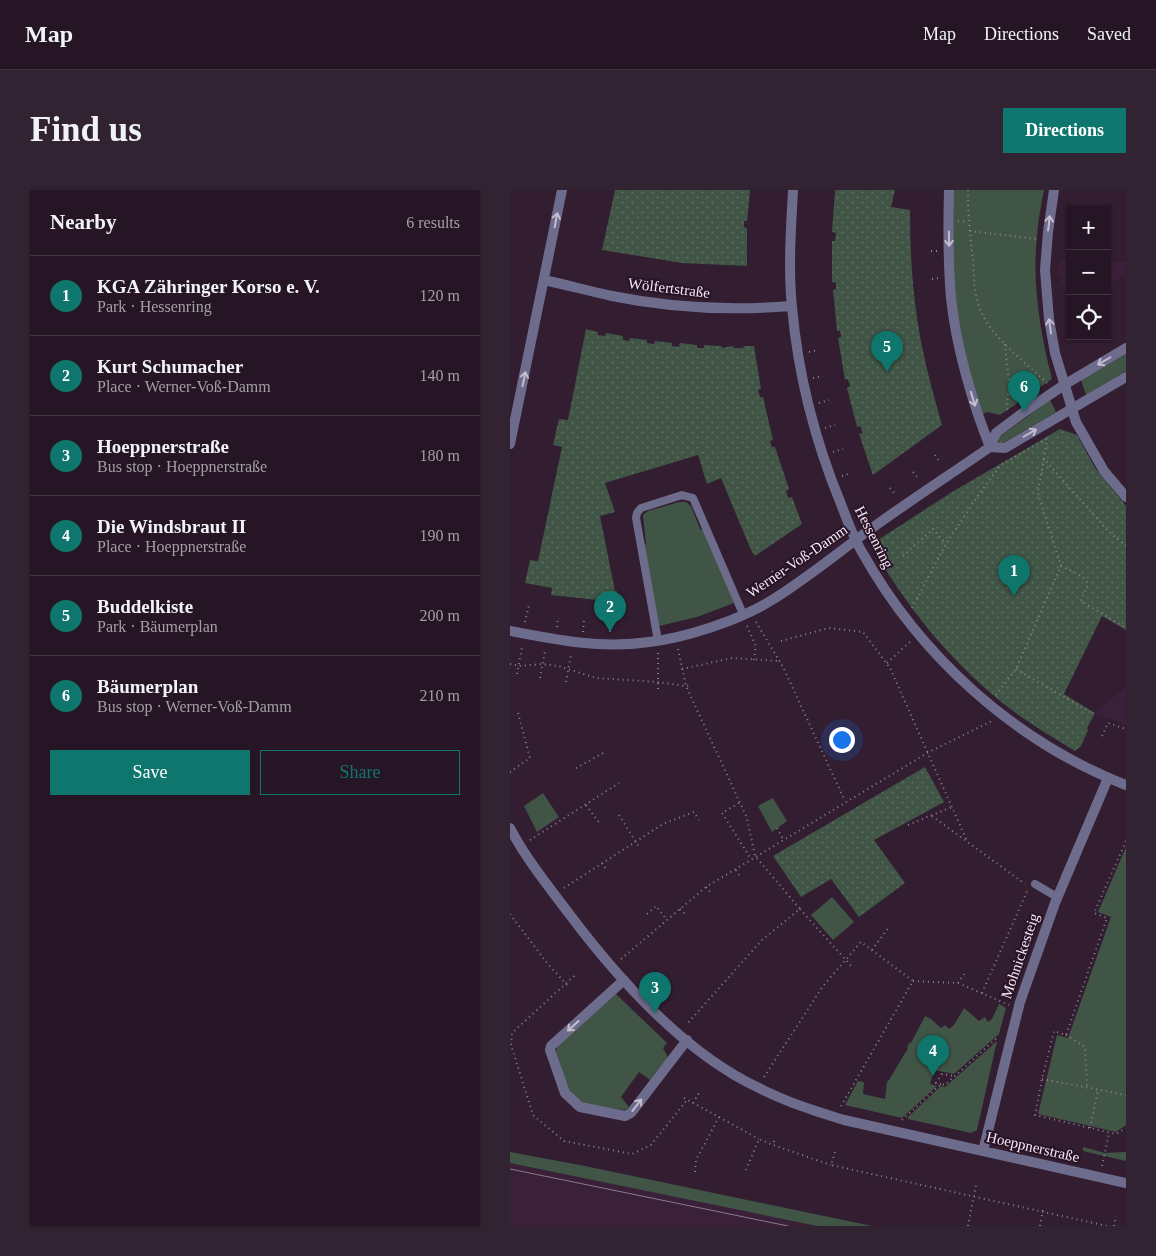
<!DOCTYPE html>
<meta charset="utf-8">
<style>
body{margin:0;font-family:"Times New Roman",serif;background:#322332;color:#f1f3f6}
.controls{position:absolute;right:15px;top:15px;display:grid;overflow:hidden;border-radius:0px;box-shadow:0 1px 4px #0004}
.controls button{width:45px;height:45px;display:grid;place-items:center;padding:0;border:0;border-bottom:1px solid #423542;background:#261625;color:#f1f3f6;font:25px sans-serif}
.you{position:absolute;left:331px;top:549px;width:18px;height:18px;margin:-12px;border:4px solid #fff;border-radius:50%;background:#1a73e8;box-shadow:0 0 0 8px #1a73e833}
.badge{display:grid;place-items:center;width:32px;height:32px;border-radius:50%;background:#0f766e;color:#fff;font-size:16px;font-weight:700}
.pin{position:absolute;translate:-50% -41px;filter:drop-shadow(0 1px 2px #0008)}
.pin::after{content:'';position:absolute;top:26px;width:18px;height:15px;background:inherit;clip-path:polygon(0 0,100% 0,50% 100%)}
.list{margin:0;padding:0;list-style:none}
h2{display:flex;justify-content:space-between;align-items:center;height:65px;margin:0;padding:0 20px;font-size:21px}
h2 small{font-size:16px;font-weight:400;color:#a49fa7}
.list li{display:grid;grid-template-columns:32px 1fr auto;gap:15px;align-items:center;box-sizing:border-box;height:80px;padding:0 20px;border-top:1px solid #423542}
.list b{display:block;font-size:19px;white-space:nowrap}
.list p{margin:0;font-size:16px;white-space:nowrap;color:#a49fa7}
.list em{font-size:16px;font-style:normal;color:#a49fa7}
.actions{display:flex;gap:10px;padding:15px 20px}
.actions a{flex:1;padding:11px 0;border:1px solid #0f766e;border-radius:0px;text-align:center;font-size:18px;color:#0f766e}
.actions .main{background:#0f766e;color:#fff}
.icon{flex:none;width:28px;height:28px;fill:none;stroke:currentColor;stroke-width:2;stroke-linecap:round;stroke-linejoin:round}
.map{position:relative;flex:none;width:616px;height:1036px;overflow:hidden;border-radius:0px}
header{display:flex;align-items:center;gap:30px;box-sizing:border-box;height:70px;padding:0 25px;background:#261625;border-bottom:1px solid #423542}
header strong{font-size:24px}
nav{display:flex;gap:28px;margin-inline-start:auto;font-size:18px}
.intro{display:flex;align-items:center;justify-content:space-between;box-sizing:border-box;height:120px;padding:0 30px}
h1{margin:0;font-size:35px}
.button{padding:12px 22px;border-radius:0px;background:#0f766e;color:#fff;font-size:18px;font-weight:700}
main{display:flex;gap:30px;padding:0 30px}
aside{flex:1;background:#261625;border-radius:0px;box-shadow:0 1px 4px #0004}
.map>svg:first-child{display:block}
.built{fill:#3b203a}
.green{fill:#405545}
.garden{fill:url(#garden-dots)}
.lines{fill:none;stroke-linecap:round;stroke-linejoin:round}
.path{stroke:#918090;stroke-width:2;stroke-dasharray:1 4;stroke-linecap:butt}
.lane{stroke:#6e6c8c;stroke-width:8}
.street{stroke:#6e6c8c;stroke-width:10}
.tram{stroke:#8b798a;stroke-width:1}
.oneway{stroke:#c6bcd0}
.labels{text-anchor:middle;stroke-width:4;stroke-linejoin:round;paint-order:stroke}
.street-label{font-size:15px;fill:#f5e7f4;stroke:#281327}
</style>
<header>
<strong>Map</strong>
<nav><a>Map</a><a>Directions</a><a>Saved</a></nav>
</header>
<div class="intro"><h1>Find us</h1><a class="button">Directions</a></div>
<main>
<aside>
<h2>Nearby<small>6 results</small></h2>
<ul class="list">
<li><span class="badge">1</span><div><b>KGA Zähringer Korso e. V.</b><p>Park · Hessenring</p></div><em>120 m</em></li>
<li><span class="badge">2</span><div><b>Kurt Schumacher</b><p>Place · Werner-Voß-Damm</p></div><em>140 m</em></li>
<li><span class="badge">3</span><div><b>Hoeppnerstraße</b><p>Bus stop · Hoeppnerstraße</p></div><em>180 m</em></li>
<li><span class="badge">4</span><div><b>Die Windsbraut II</b><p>Place · Hoeppnerstraße</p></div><em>190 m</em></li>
<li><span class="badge">5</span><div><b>Buddelkiste</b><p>Park · Bäumerplan</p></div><em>200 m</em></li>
<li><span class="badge">6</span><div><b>Bäumerplan</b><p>Bus stop · Werner-Voß-Damm</p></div><em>210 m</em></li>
</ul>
<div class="actions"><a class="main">Save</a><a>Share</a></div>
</aside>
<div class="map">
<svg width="616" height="1036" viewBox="0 0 616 1036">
<defs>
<pattern id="garden-dots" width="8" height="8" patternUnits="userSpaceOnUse" patternTransform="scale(1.25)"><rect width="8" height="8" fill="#405545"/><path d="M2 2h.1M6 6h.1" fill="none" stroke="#5c6d60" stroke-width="1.8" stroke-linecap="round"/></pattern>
</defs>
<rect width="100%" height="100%" fill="#321d31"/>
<path class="built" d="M550,70H560V97L550,96L551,88L548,85Z
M597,71L616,72V84L597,95Z
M616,497V535L585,523Z
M0,973L32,979L307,1036H0Z"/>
<path class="green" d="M443,0H534C531,15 528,31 527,46C522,94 530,142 542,189L516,207L513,204L506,209L509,212L490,225L478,222L472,224C458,177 445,130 443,81C442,54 443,27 443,0Z
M616,164V181L576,205L571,190Z
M540,210L546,222L493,253H489L488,248Z
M169,312H176L181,316L190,339L194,340L224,413L187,427L149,436L133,357L136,354L133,325L138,321Z
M33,603L49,627L27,642L14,616Z
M263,608L277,631L262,642L248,616Z
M616,657V935L606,942L528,924L547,845L558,848L601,727L588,722Z
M322,707L344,732L323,750L301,725Z
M106,804L157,853L153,858L158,867L140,890L129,882L111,907L119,917L117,919L113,920L74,914L58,901L46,861L48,855Z
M489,814L496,818L489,844L444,884L424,880L420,894L427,896L392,928L335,915L348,891L354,892L353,904L375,909L377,892L379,890L398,858L397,857L400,852L401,853L415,826L421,829L431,838L435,835L439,839L444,835L454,818L469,831L475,827L478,832L482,829Z
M487,851L467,940L461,943L398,929V927L431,896L435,897Z
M573,957L595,963L616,962V971L573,961Z
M0,962L75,976L362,1036H307L0,973Z"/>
<path class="garden" d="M105,0H240L237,31H234V37L237,38V76L172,73L92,60Z
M325,0H385L381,17L400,20C400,67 403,114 413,161C418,186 425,210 432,235L363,285L349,244L353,243L350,236L347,237L337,198L340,196L338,189L335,190L328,148L331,147L330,141H327L323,100L326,99V93L322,92V51H325L326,43L322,42Z
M76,139L88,142V145L95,146L96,143L113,146V150L119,151L120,148L137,150V153L144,154L145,151L162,153V156L169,157L170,153L187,155V158H194V155L211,156L212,158L223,156L224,158H233L234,156H244L251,199L248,200L250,207H253L263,250L260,251L262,257H265L279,299L276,301L278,308L282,307L292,334L245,366L241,360L211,288L197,294L188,265L95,293L105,322L90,326L105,401H107L106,411L87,410L41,405L42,398L15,393L20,370L28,371L52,257L43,255L49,229L58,230Z
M550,239L567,245L585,278L616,316V440L592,426L554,504L585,523L577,538L578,540L571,556L565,561C546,549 525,537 507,524C449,481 403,426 366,364L368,350L442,302Z
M415,577L434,612L364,650L395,693L349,727L321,689L291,707L263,666Z"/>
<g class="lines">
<path class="path" d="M458,0C458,23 460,46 463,69C464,88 464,109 473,126C487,152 515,172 537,193
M448,31L458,32
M460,41L526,49
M421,61H428
M422,89L429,88
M495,154L499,193L497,218L498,221
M299,162L309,160
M303,188L313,186
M309,213L319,210
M315,238L325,235
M323,262L333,259
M425,265L430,272
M534,269L537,249
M403,282L408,288
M332,286L341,283
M380,298L386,305
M303,352L310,361
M393,366L423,339L436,354
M283,367L290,376
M551,376C561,381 574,385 578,394L571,411L616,438
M262,381L268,390
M402,418L436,354L467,307L491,275L538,248
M100,431V443
M15,432L19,415
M246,432L273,477L335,611
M237,436L246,456L243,474
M47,437L48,427
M73,442L74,430
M271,451L319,438L353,442L380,478L457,651
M168,459L176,496L237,628L245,666L290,719L252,750L176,835
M148,463V500
M377,473L401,451
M0,474L9,476L32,474L48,476L86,488L148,492L176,496L182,495
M172,479L222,468L268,471
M506,479L580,522
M7,484L12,457
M30,488L35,461
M56,492L61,465
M486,505L506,479L551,376L529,307L528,301L534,269L599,342L616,356
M592,546L598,533L616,539
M66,578L95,562
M0,582L20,568L8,523
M229,613L212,623L241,669
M76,615L91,635
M109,625L129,657
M422,626L515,694
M398,635L442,617
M267,638L273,649
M20,650L109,593
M616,651L584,723L597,728L556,845L544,841L532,889L525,925L606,944L616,938
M92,673L96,679
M226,680L231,688
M196,697L200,702
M54,698L153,634L184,622L189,630
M170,719L175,724
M290,719L342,777
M0,724L37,773L58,796
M137,724L146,716L157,730
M362,760L380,736
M111,769L196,697L419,562L482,531
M64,786L2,843L1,855L23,925L54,951L122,964L141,955L177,910
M403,791L448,793L454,784
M448,793L499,815
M472,803L518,699
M556,845L575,857L577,897
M254,887L313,796L351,752L403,791L331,916
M532,889L616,905
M431,894L426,893L432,884L444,886
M174,908L249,949
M183,913L189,903
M392,930L431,894L435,895L489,846
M580,938L588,900
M264,951L263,955L321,975
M325,962L321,975L597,1036
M592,976L599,943
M236,980L249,949L263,955
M185,982L186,970L209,927
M458,1036L466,995
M530,1036L533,1019
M604,1036L606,1026"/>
<path class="lane" d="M148,451L126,328L127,323L131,318L172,305L183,308L233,424
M525,694L547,707"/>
<path class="street" d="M283,0C281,39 278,78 282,117C288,184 305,251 331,314C337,330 343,347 352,362C410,466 505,552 616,595
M439,0C438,36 438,72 441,108C446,156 462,212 480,257
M544,0L538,42L535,80L539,129L545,163L566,232L594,281L616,307
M34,90C57,95 79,101 102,106C161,118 221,121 281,116
M0,254L52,0
M480,257L495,258L616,187
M0,441C46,450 92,459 139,452C175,448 226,431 257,413C294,391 327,363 362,338C401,310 441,284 480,257L486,243L514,222L554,195L616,158
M0,638C16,669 39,697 60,725C109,790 174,863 249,898C276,912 305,921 334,930L616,993
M114,790L41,856L40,860L55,903L70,917L115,926L121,923L177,850
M473,961L510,812L545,713L598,588"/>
<path class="tram" d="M0,979L278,1036"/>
</g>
<defs><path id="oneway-shaft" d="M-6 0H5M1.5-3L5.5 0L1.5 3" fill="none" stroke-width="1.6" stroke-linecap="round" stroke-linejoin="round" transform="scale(1.25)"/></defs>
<g class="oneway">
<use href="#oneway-shaft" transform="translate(46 30) rotate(-79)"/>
<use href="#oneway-shaft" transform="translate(539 33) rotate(-83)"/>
<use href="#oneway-shaft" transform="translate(439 49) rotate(89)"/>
<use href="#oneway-shaft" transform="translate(540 136) rotate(-97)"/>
<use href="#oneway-shaft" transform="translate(594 171) rotate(150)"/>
<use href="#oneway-shaft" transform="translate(14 189) rotate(-78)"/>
<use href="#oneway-shaft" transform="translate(463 209) rotate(73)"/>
<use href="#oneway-shaft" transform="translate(520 243) rotate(-30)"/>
<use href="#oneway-shaft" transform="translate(63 836) rotate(138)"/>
<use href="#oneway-shaft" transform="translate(127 915) rotate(-52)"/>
</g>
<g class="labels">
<g class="street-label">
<text transform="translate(159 98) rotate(7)" y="5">Wölfertstraße</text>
<text transform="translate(364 347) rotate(63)" y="5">Hessenring</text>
<text transform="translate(287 371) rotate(-34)" y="5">Werner-Voß-Damm</text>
<text transform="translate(510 766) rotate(-71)" y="5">Mohnickesteig</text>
<text transform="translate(523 957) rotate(13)" y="5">Hoeppnerstraße</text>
</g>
</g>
</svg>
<div class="controls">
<button>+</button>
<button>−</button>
<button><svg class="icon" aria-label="locate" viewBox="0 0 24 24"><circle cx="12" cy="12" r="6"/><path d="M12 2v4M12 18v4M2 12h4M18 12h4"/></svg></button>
</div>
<div class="you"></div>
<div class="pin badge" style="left:504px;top:406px">1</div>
<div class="pin badge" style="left:100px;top:442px">2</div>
<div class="pin badge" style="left:145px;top:823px">3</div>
<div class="pin badge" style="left:423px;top:886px">4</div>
<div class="pin badge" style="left:377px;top:182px">5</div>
<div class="pin badge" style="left:514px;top:222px">6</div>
</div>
</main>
